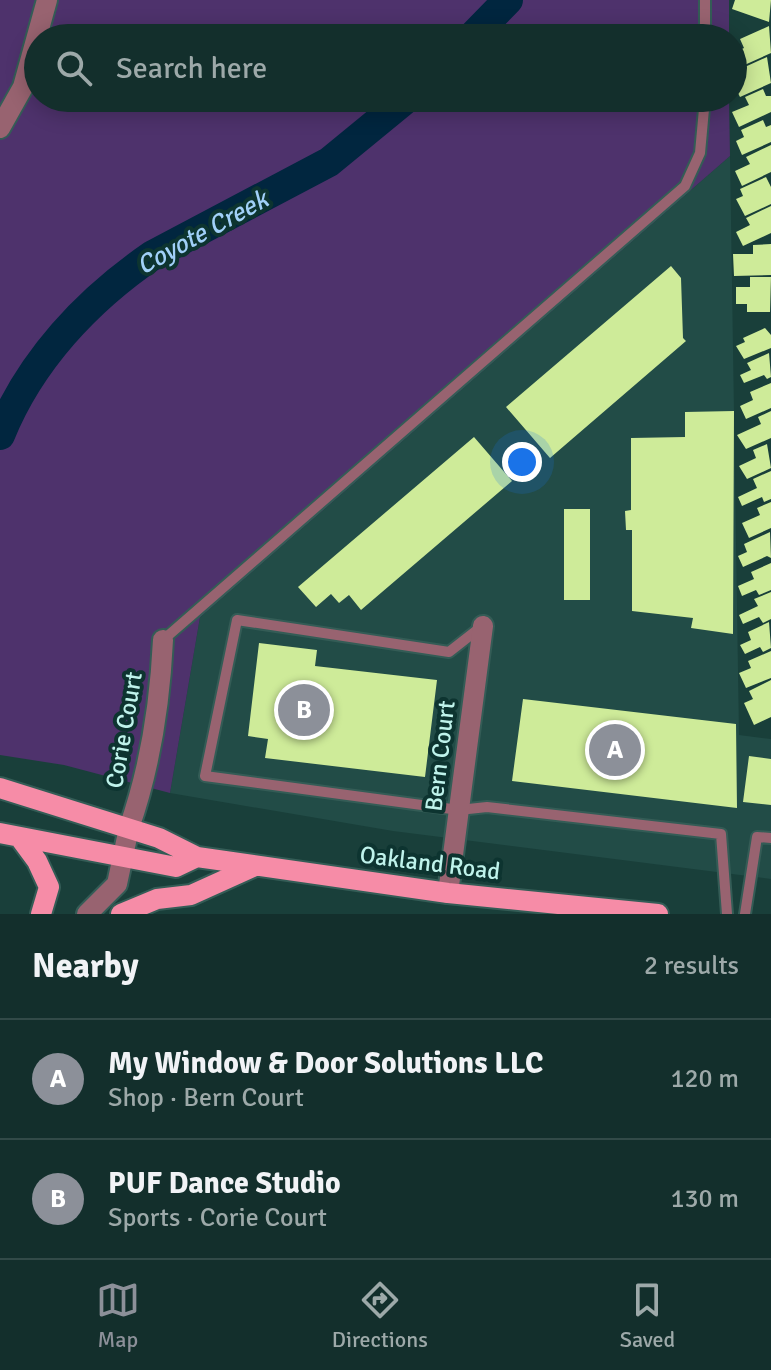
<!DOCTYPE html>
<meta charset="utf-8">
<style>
body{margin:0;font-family:Signika,sans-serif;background:#203b38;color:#f1f3f6}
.you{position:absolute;left:522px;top:462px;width:28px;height:28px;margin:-20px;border:6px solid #fff;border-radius:50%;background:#1a73e8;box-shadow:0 0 0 12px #1a73e833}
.badge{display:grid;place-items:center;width:52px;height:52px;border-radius:50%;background:#8c9099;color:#fff;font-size:26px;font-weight:700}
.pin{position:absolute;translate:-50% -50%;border:4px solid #fff;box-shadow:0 2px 8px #0006}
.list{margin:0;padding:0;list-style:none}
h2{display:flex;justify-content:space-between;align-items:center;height:104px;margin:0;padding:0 32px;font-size:34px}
h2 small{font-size:26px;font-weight:400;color:#9da9a9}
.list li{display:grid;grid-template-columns:52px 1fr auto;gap:24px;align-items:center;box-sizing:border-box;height:120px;padding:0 32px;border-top:2px solid #324a48}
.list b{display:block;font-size:30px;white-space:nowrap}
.list p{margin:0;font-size:26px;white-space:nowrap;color:#9da9a9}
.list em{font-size:26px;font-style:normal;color:#9da9a9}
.icon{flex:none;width:44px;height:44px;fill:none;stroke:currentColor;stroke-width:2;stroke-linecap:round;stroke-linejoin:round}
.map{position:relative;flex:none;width:771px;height:914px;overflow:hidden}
.search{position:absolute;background:#132f2c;box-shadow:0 4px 20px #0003;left:24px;right:24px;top:24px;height:88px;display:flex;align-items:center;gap:20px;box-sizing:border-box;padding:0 28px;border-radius:44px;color:#9da9a9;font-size:30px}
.sheet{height:344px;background:#132f2c}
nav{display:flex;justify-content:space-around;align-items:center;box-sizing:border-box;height:112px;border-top:2px solid #324a48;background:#132f2c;font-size:22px;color:#9da9a9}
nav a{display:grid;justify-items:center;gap:4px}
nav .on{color:#8c9099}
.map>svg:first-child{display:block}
.built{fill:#224c47}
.green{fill:#4e326c}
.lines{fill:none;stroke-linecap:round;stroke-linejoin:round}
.river{stroke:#01263f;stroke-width:30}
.building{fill:#ceeb99}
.service-casing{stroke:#345c56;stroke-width:14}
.minor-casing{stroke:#345c56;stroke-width:24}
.tertiary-casing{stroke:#345c56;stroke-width:24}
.primary-casing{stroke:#345c56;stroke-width:24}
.service{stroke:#986370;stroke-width:10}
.minor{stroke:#986370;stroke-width:20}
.tertiary{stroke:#986370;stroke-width:20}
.primary{stroke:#f68ca7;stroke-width:20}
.labels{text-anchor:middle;stroke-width:8;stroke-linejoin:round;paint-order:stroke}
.street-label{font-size:24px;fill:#bff3eb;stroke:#0d3430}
.water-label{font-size:26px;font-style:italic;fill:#a1d0f8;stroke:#0d3430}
</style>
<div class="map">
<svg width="771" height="914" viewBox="0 0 771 914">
<rect width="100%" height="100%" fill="#193f3a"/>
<path class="built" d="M730,156L739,735L771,739V879L393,831L170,793L200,617Z"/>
<path class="green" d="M0,0H729V38H38V98H729L730,156L200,617L170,793L64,765L0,755Z"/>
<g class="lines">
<path class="river" d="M471,38L508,0
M0,435C30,361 87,300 153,255L329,162L407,98"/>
</g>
<path class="building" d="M735,0H771L769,22L732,9Z
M769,26L771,53L740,67L733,53L744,48L740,39Z
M767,57L771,83L740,97L733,83L739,79L736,71Z
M763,89L766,96H771V112L739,127L732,112L749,105L745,97Z
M763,120L766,127L771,125V142L742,155L736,141L744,137L741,130Z
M771,145V172L742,186L735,171L750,164L746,157Z
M766,177L771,187V204L745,216L736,199L743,196L740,189Z
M771,206V233L743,246L736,232L750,225L746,218Z
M771,244V275L734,276L733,254H753V245Z
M671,266L681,278L683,338L686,341L550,458L506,407Z
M750,277H771L770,312H747V304H736V287H750Z
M765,328L771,335V348L744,359L736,346L745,342L743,338Z
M769,353L771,377L767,379L764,375L744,383L740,375L751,370L747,363Z
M771,383V408L746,419L740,406L753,400L750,392Z
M734,411L733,634L691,628L693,618L632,611V530H626L625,511L631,510V438L685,437V412Z
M771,411V438L746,449L737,435L761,424L758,417Z
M474,437L512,481L361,610L349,595L339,603L331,594L316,607L298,587Z
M767,444L771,468L747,479L739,466L756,458L753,450Z
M771,471V499L764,502L762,497L742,506L738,497L757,488L753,479Z
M771,502V528L749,538L742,523L760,515L757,508Z
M564,509H590V600H564Z
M770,532L771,558L767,556L743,567L738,556L747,552L744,544Z
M771,563V590L759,595L756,590L742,596L738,586L754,579L751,572Z
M771,592V619L763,623L759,617L743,624L739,615L758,606L754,599Z
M769,622L771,648L763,652L760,647L745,654L740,645L751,640L748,632Z
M259,643L317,650L315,666L437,680L425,777L265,758L268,739L248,736Z
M771,651V678L746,688L739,673L751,668L748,661Z
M771,680V717L754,725L744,703L753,699L749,691Z
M523,699L736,724L737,808L512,781Z
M749,756L771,759V805L743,802Z"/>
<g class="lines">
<g class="service-casing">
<path id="service" d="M705,38V0
M481,627L449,652L237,620L205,776L459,810L487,807L721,834L727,914
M163,640L685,186L700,153L705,98
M745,914L757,837L771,838"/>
</g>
<g class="minor-casing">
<path id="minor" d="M0,128L23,87L47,0
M129,828C150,768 160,703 163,640
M448,893L483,626"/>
</g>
<g class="tertiary-casing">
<path id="tertiary" d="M87,914L117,884L129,828"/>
</g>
<g class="primary-casing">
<path id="primary" d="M0,788L159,838L197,857L448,893L658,914
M0,833L176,867L197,857
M20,838L37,861L49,887L41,914
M121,914L157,899L191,895L255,866"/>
</g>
<use href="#service" class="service"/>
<use href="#minor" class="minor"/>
<use href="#tertiary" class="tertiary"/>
<use href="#primary" class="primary"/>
</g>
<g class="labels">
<g class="street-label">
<text transform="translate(124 730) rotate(-80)" y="8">Corie Court</text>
<text transform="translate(440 756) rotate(-83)" y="8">Bern Court</text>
<text transform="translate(430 863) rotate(7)" y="8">Oakland Road</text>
</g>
<g class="water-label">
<text transform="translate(202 232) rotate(-29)" y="9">Coyote Creek</text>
</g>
</g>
</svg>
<div class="you"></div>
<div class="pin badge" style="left:615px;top:750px">A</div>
<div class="pin badge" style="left:304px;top:710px">B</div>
<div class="search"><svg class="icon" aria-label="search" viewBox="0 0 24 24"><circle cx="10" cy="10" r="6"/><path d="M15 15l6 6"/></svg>Search here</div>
</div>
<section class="sheet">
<h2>Nearby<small>2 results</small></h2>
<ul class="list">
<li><span class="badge">A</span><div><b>My Window &amp; Door Solutions LLC</b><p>Shop · Bern Court</p></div><em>120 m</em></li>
<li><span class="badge">B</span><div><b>PUF Dance Studio</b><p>Sports · Corie Court</p></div><em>130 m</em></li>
</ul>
</section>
<nav>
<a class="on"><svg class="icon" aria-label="map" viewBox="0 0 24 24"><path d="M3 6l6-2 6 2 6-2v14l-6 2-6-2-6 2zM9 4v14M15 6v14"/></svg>Map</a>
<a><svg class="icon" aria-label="directions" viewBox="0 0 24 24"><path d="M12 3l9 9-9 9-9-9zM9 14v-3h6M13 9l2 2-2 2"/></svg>Directions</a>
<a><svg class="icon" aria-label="saved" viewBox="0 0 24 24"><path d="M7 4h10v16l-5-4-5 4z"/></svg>Saved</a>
</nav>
